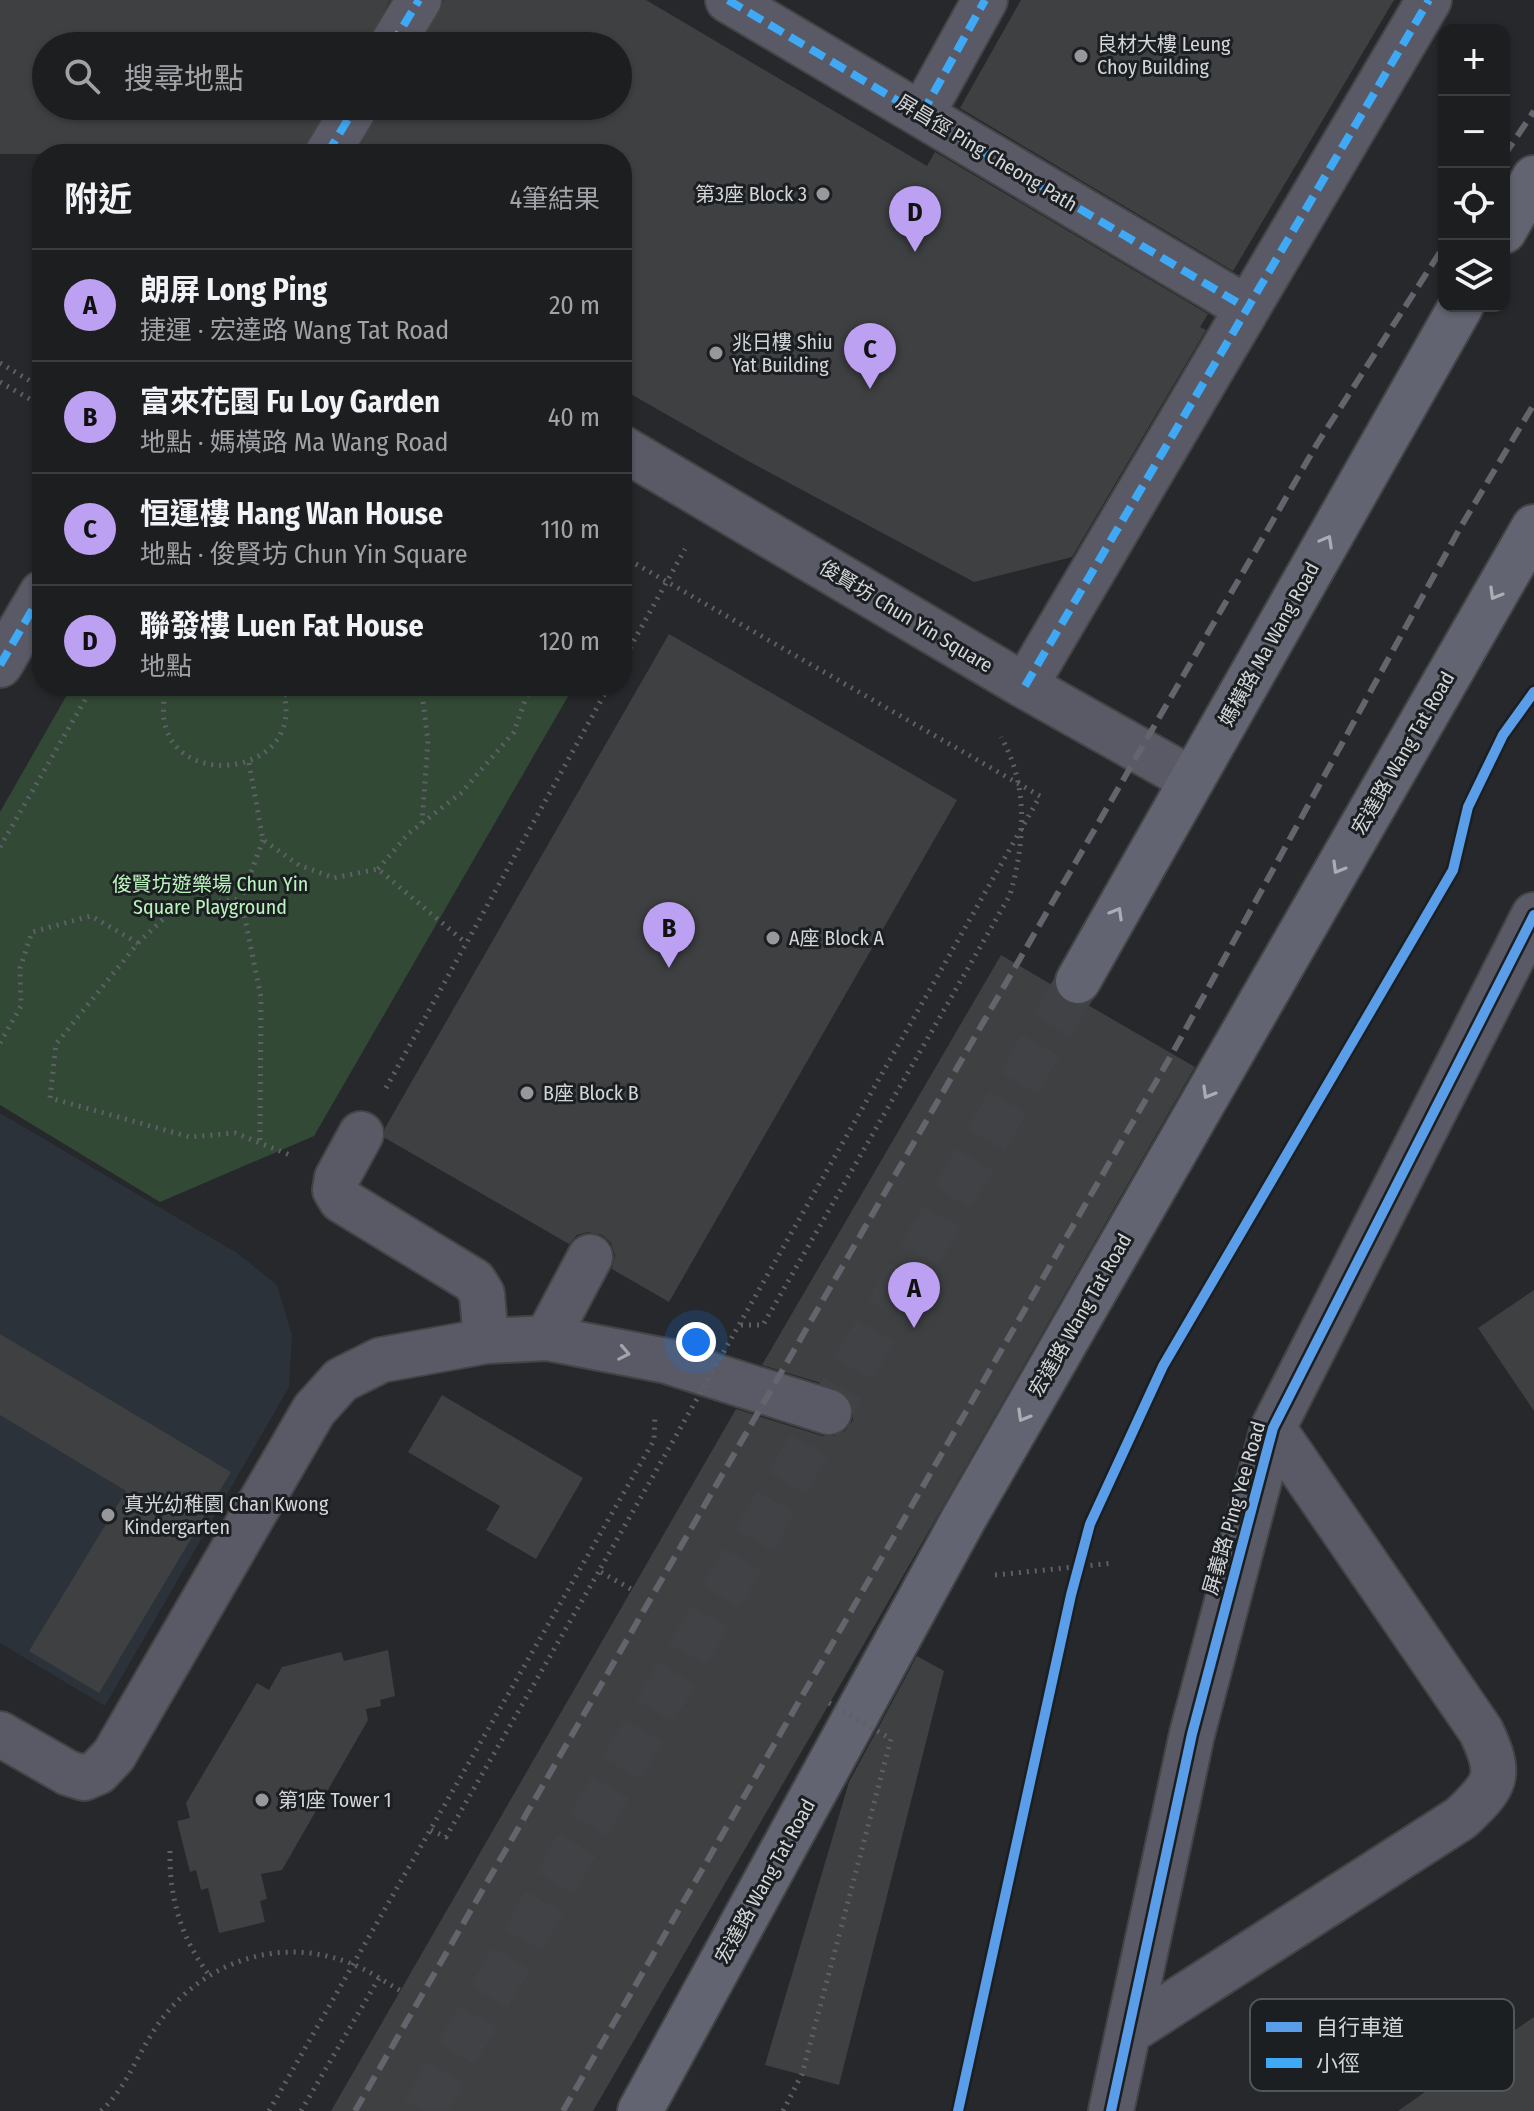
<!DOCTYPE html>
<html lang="zh-TW">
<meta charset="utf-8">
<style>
body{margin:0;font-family:"Fira Sans Condensed","Noto Sans TC",sans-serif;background:#292b2d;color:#f1f3f6}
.controls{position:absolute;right:24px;top:24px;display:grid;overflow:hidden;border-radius:16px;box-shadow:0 2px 6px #0004}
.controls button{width:72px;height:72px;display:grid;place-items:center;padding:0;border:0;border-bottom:2px solid #3a3c3e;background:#1c1e20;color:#f1f3f6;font:40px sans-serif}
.you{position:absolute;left:696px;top:1342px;width:28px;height:28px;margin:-20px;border:6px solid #fff;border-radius:50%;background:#1a73e8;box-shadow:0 0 0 12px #1a73e833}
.badge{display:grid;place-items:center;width:52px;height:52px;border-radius:50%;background:#bca0f2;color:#111;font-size:26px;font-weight:700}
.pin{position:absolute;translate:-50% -66px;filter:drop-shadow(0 2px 4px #0008)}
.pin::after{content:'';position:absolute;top:42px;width:28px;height:24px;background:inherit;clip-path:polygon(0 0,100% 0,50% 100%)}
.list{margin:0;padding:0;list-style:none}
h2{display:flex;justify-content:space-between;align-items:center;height:104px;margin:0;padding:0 32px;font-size:34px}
h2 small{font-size:26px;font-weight:400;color:#a0a2a5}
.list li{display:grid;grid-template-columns:52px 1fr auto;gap:24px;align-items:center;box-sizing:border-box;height:112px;padding:0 32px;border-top:2px solid #3a3c3e}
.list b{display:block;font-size:30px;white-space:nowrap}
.list p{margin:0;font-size:26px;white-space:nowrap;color:#a0a2a5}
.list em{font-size:26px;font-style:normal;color:#a0a2a5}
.icon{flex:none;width:44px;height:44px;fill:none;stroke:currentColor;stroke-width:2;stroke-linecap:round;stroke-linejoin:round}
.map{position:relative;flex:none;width:1534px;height:2111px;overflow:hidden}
.search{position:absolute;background:#1c1e20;box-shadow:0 2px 6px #0004;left:32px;top:32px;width:600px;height:88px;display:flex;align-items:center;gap:20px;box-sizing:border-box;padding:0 28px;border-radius:44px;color:#a0a2a5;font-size:30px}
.panel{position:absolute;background:#1c1e20;box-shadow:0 2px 6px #0004;left:32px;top:144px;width:600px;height:552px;border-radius:32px}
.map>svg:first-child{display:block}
.built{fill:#2b3239}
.green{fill:#324935}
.building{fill:#3e4042}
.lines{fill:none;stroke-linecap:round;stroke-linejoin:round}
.major-tunnel{stroke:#404245;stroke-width:44;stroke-dasharray:44 22;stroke-linecap:butt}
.minor-casing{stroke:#434446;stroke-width:48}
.major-casing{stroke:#434446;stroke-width:48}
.path{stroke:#5e6067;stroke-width:5;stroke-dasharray:2 6;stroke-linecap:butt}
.minor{stroke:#595a66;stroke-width:44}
.major{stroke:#626471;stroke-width:44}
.rail{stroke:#63646c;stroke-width:6;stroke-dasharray:16 8;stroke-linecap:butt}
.path-bridge{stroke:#5e6067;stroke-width:5;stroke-dasharray:2 6;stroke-linecap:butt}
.quiet{stroke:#3fa9f5;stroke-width:8;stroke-dasharray:16 8;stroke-linecap:butt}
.cycleway-casing{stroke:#1c1f22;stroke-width:15}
.cycleway{stroke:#5a9eea;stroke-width:10}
.oneway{stroke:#abadb4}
.oneway2{stroke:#a2a4aa}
.poi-dot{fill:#96989b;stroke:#1c1f22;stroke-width:3}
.labels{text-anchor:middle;stroke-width:6;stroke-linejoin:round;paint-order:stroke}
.poi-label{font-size:20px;fill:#d3d5d8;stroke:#1c1f22;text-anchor:start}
.street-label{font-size:20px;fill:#d3d5d8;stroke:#1c1f22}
.park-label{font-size:20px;fill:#baf4bd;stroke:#1c1f22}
.key{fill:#1c1f22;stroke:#535659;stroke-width:2}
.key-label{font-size:22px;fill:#d3d5d8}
</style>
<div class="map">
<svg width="1534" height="2111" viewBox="0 0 1534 2111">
<rect width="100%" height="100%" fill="#26282b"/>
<path class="built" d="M0,1113L237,1253L277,1285L292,1335L289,1387L105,1706L0,1643Z"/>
<path class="green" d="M72,686H574L314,1136L160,1202L0,1105V812Z"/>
<path class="building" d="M0,0H390L366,46H46V106H327L302,154H0Z
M444,0H646L927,166L935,152L1208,314L1200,327L1206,330L1072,557L974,582L748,461L622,389V154H356L381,106H618V46H420Z
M1021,0H1394L1233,271L960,108Z
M669,634L957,800L669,1302L612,1269L615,1255L611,1243L602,1235L588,1232L577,1235L569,1244L385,1138V1128Z
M1001,955L1054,986L1065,1002L1086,1004L1195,1067L872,1630L593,2111H331L736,1409L822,1436H834L845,1431L853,1420V1406L848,1396L837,1388L762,1365Z
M1534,1290V1411L1478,1328Z
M0,1334L231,1472L99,1693L29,1651L126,1491L0,1415Z
M442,1395L583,1478L536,1559L486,1530L500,1506L408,1452Z
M388,1650L395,1696L380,1700L381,1706L366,1709L368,1720L282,1870L261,1874L267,1899L260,1901L265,1922L219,1933L208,1888L201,1890L196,1870L190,1872L177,1821L190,1818L186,1803L257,1683L269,1690L282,1667L341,1652L344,1661Z
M917,1656L944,1671L839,2085L765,2065L849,1782Z
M1534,2017V2111H1398L1462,2066Z"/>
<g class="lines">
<path class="major-tunnel" d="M423,2111L1078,981"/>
<g class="minor-casing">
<path id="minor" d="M728,0L1245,307
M391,46L419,0
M922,114L985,0
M327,154L356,106
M622,448L1025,686L1192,780
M0,665L42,593
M1025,686L1429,0
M361,1134L337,1178L335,1190L341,1200L474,1281L482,1294L486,1341
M547,1338L590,1257
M0,1734L68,1773L84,1778L98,1772L114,1755L314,1410L341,1380L381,1360L486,1341L547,1338L667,1361L829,1412
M1130,2031L1461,1818C1497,1784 1502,1776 1481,1731L1273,1428
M1111,2111L1192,1734L1273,1428L1534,915"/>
</g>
<g class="major-casing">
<path id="major" d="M1504,231L1534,178
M1078,981L1461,306
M640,2111L963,1520L1534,527"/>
</g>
<path class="path" d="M0,363L42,388
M0,382L42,406
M622,662L685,549
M167,686C136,799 318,784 281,686
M421,686L428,741L422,823
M284,695L329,686
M249,763L263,840L299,865L334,878L378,869L466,943
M0,847L93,686
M378,869L408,834L461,793L514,732L530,686
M138,943L177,906L241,899
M0,1043L21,1006L20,968L32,932L91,916L138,943L56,1044L50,1098L190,1137L235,1133L290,1155
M386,1088L609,686
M260,1140L261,997L241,899L263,840
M741,1325H763L1010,895C1025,842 1029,786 1001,737
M995,1575L1114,1563
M431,1830L446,1837L599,1571
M170,1851C169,1897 181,1939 210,1976
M101,2111C125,2089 134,2062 151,2035C200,1954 299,1927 379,1978
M269,2111L654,1440L655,1415
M301,2111L379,1978L401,1991
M783,2111L802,2074L840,1932"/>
<use href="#minor" class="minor"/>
<use href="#major" class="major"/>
<path class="rail" d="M1504,156L1534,111
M355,2111L1317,444L1444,246
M563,2111L1172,1054L1460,528L1534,404"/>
<path class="path-bridge" d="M622,556L1040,796L599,1571L631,1589
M829,1703L891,1739L840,1932"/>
<path class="quiet" d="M728,0L1245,307
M391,46L419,0
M922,114L985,0
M327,154L356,106
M0,665L42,593
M1025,686L1429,0"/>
<g class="cycleway-casing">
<path id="cycleway" d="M958,2111L1071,1595L1090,1524L1163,1366L1453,870L1468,807L1503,735L1534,692
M1111,2111L1192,1734L1273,1428L1534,915"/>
</g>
<use href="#cycleway" class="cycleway"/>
</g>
<defs><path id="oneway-chevron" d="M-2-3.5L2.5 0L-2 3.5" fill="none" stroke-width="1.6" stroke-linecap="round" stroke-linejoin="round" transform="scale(2)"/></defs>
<g class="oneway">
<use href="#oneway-chevron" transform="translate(1327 541) rotate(-61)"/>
<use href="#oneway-chevron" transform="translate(1495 594) rotate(120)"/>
<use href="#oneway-chevron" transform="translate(1338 868) rotate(120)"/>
<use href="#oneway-chevron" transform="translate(1117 913) rotate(-60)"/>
<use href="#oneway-chevron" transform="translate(1208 1093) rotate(120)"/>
<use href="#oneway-chevron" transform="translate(1023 1416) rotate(120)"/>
</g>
<use class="oneway2" href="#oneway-chevron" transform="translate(624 1353) rotate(11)"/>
<g class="poi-dot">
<circle cx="1081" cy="56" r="8"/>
<circle cx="823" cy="194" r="8"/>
<circle cx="716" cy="353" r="8"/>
<circle cx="773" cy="938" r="8"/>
<circle cx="527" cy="1093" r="8"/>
<circle cx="108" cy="1515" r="8"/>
<circle cx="262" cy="1800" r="8"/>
</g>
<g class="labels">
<g class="poi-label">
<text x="1097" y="51">良材大樓 Leung<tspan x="1097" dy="23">Choy Building</tspan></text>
<text x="807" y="201" text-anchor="end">第3座 Block 3</text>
<text x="732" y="349">兆日樓 Shiu<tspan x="732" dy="23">Yat Building</tspan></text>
<text x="789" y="945">A座 Block A</text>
<text x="543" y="1100">B座 Block B</text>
<text x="124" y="1511">真光幼稚園 Chan Kwong<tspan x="124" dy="23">Kindergarten</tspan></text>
<text x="278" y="1807">第1座 Tower 1</text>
</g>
<g class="street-label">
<text transform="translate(987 153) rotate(31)" y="7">屏昌徑 Ping Cheong Path</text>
<text transform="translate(906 616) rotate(31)" y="7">俊賢坊 Chun Yin Square</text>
<text transform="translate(1269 644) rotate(-61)" y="7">媽橫路 Ma Wang Road</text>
<text transform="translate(1403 753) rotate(-60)" y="7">宏達路 Wang Tat Road</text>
<text transform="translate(1080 1315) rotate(-60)" y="7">宏達路 Wang Tat Road</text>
<text transform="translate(1234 1508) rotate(-74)" y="7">屏義路 Ping Yee Road</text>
<text transform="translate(765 1881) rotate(-61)" y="7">宏達路 Wang Tat Road</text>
</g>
<g class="park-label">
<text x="210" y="891">俊賢坊遊樂場 Chun Yin<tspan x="210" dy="23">Square Playground</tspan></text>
</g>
</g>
<rect x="1250" y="1999" width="264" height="92" rx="12" class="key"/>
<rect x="1266" y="2022" width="36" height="10" fill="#5a9eea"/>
<rect x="1266" y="2058" width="36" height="10" fill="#3fa9f5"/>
<g class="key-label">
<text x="1316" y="2035">自行車道</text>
<text x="1316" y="2071">小徑</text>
</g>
</svg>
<div class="controls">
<button>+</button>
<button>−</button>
<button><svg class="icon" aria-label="locate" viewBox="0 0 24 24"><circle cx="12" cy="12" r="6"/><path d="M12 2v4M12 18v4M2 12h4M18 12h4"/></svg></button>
<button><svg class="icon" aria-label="layers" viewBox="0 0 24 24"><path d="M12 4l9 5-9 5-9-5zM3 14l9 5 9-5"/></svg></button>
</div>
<div class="you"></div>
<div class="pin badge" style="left:914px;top:1328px">A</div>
<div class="pin badge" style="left:669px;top:968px">B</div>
<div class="pin badge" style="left:870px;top:389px">C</div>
<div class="pin badge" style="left:915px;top:252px">D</div>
<div class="search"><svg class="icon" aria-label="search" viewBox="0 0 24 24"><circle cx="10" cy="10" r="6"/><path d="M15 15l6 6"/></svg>搜尋地點</div>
<section class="panel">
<h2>附近<small>4筆結果</small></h2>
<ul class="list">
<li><span class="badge">A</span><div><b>朗屏 Long Ping</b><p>捷運 · 宏達路 Wang Tat Road</p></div><em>20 m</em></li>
<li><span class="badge">B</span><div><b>富來花園 Fu Loy Garden</b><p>地點 · 媽橫路 Ma Wang Road</p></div><em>40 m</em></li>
<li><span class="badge">C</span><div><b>恒運樓 Hang Wan House</b><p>地點 · 俊賢坊 Chun Yin Square</p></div><em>110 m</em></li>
<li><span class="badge">D</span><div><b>聯發樓 Luen Fat House</b><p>地點</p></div><em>120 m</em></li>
</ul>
</section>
</div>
